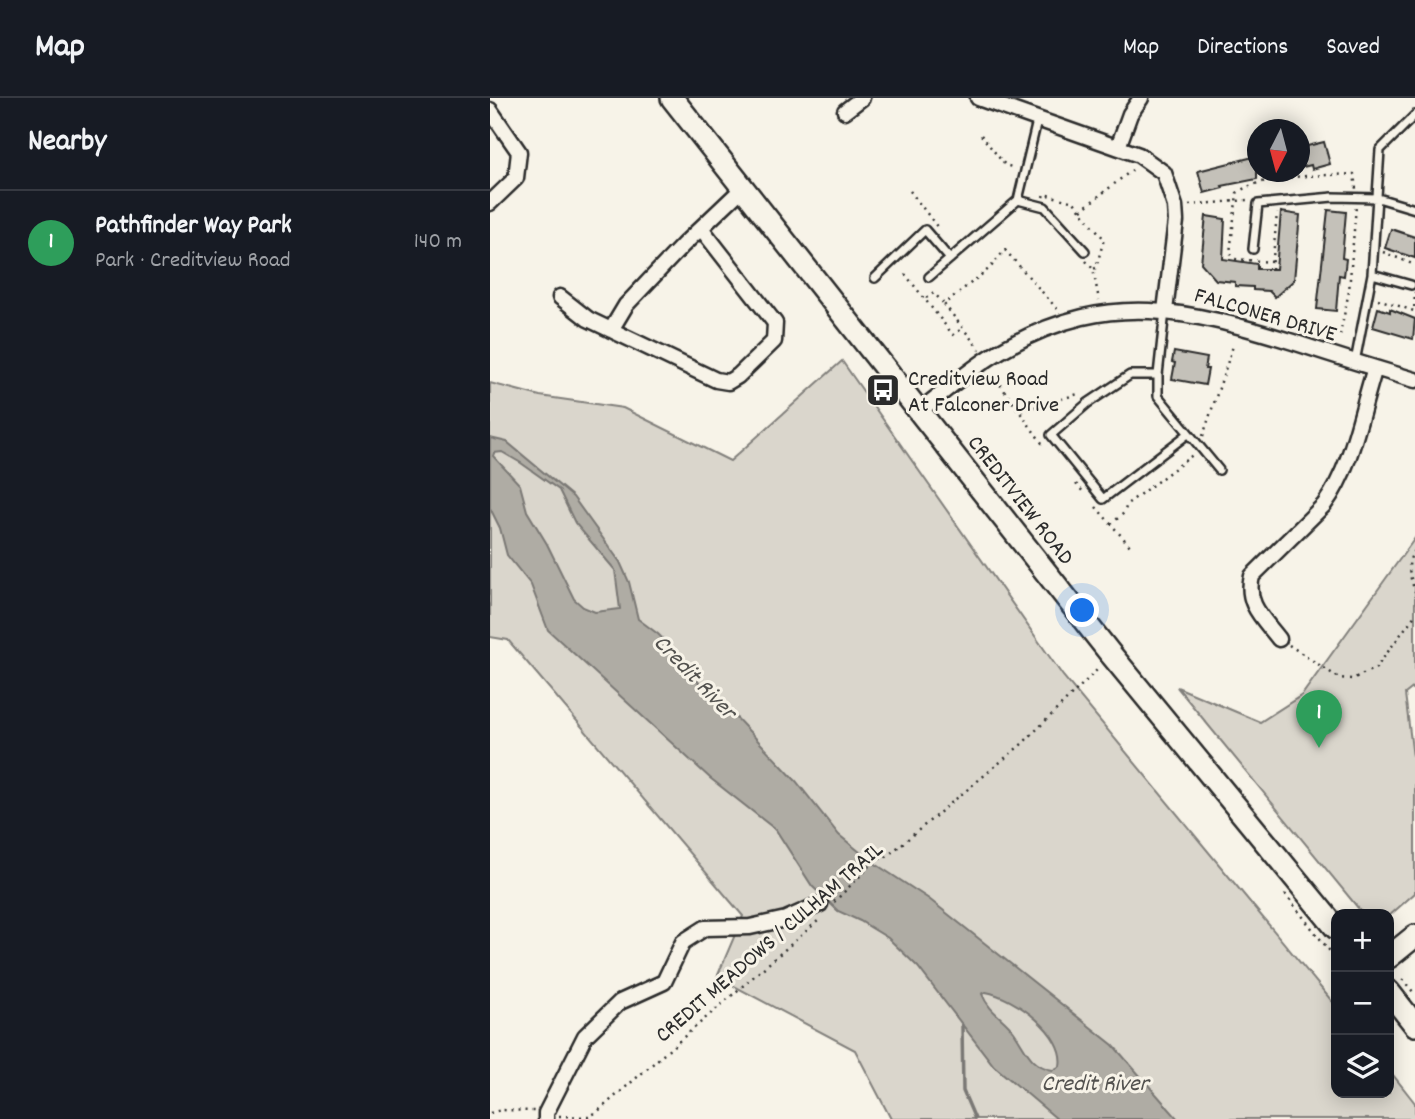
<!DOCTYPE html>
<meta charset="utf-8">
<style>
body{margin:0;font-family:Dekko,sans-serif;background:#20242c;color:#f1f3f6}
.controls{position:absolute;right:21px;bottom:21px;display:grid;overflow:hidden;border-radius:14px;box-shadow:0 4px 18px #0003}
.controls button{width:63px;height:63px;display:grid;place-items:center;padding:0;border:0;border-bottom:2px solid #363941;background:#171b24;color:#f1f3f6;font:35px sans-serif}
.compass{position:absolute;left:757px;top:21px;width:63px;height:63px;border-radius:50%;background:#171b24;box-shadow:0 4px 18px #0003;rotate:186deg}
.you{position:absolute;left:593px;top:513px;width:24px;height:24px;margin:-18px;border:5px solid #fff;border-radius:50%;background:#1a73e8;box-shadow:0 0 0 10px #1a73e833}
.badge{display:grid;place-items:center;width:46px;height:46px;border-radius:50%;background:#8c9099;color:#fff;font-size:23px;font-weight:700}
.pin{position:absolute;translate:-50% -58px;filter:drop-shadow(0 2px 4px #0008)}
.pin::after{content:'';position:absolute;top:37px;width:24px;height:21px;background:inherit;clip-path:polygon(0 0,100% 0,50% 100%)}
.list{margin:0;padding:0;list-style:none}
h2{display:flex;justify-content:space-between;align-items:center;height:91px;margin:0;padding:0 28px;font-size:30px}
h2 small{font-size:23px;font-weight:400;color:#9ea1a6}
.list li{display:grid;grid-template-columns:46px 1fr auto;gap:21px;align-items:center;box-sizing:border-box;height:105px;padding:0 28px;border-top:2px solid #363941}
.list b{display:block;font-size:26px;white-space:nowrap}
.list p{margin:0;font-size:23px;white-space:nowrap;color:#9ea1a6}
.list em{font-size:23px;font-style:normal;color:#9ea1a6}
.icon{flex:none;width:38px;height:38px;fill:none;stroke:currentColor;stroke-width:2;stroke-linecap:round;stroke-linejoin:round}
.map{position:relative;flex:none;width:925px;height:1021px;overflow:hidden}
header{display:flex;align-items:center;gap:42px;box-sizing:border-box;height:98px;padding:0 35px;background:#171b24;border-bottom:2px solid #363941}
header strong{font-size:33px}
nav{display:flex;gap:38px;margin-inline-start:auto;font-size:24px}
main{display:flex}
aside{flex:1;background:#171b24}
.map>svg:first-child{display:block}
.green{fill:#dad6cc;stroke:#82807c;stroke-width:2}
.water{fill:#afaca4;stroke:#7a7874;stroke-width:2;fill-rule:evenodd}
.lines{fill:none;stroke-linecap:round;stroke-linejoin:round}
.stream{stroke:#7a7874;stroke-width:3.5}
.building{fill:#c4c1b9;stroke:#2b2b2b;stroke-width:2}
.lane-casing{stroke:#2b2b2b;stroke-width:12}
.street-casing{stroke:#2b2b2b;stroke-width:19}
.secondary-casing{stroke:#2b2b2b;stroke-width:26}
.path{stroke:#2b2b2b;stroke-width:2.5;stroke-dasharray:2 5;stroke-linecap:butt}
.lane{stroke:#f7f3e8;stroke-width:7}
.street{stroke:#f7f3e8;stroke-width:14}
.secondary{stroke:#f7f3e8;stroke-width:21}
.labels{text-anchor:middle;stroke-width:6;stroke-linejoin:round;paint-order:stroke}
.street-label{font-size:23px;fill:#2b2b2b;stroke:#f7f3e8}
.poi-label{font-size:23px;fill:#2b2b2b;stroke:#f7f3e8;text-anchor:start}
.water-label{font-size:24px;font-style:italic;fill:#53524f;stroke:#f7f3e8}
</style>
<header>
<strong>Map</strong>
<nav><a>Map</a><a>Directions</a><a>Saved</a></nav>
</header>
<main>
<aside>
<h2>Nearby<small></small></h2>
<ul class="list">
<li><span class="badge" style="background:#2e9e5b">1</span><div><b>Pathfinder Way Park</b><p>Park · Creditview Road</p></div><em>140 m</em></li>
</ul>
</aside>
<div class="map">
<svg width="925" height="1021" viewBox="0 0 925 1021">
<rect width="100%" height="100%" fill="#f7f3e8"/>
<filter id="ink" filterUnits="userSpaceOnUse"><feTurbulence type="fractalNoise" baseFrequency=".0143" numOctaves="2"/><feDisplacementMap in="SourceGraphic" scale="14" xChannelSelector="R" yChannelSelector="G"/><feConvolveMatrix kernelMatrix="1 2 1 2 8 2 1 2 1" color-interpolation-filters="sRGB"/></filter>
<g filter="url(#ink)">
<path class="green" d="M352,263L573,578L846,908V995H899V972L925,1005V1021H401L365,952L227,879L253,818L18,542L0,539V285L50,298L133,310L240,363Z
M925,440V588L915,596L925,675V795L899,818L873,816L687,589L770,624L812,597Z"/>
<path class="water" d="M0,340L17,344L83,399L130,464L139,484L148,521L168,536L193,561L219,600L242,615L306,683L349,737L381,763L439,801L623,947L688,1021H567L504,968L428,869L398,840L370,823L348,813L322,788L286,732L220,680L58,532L41,487L17,457L10,430L0,410ZM12,354L31,365L69,392L85,425L125,472L130,511L105,514L93,509L84,501L57,446L37,413L30,387L3,358L4,355ZM496,894C524,899 576,936 570,968L563,972C540,968 536,951 524,934C514,920 499,914 492,896Z"/>
<g class="lines">
<path class="stream" d="M472,927L473,993L485,1021"/>
</g>
<path class="building" d="M834,44L840,66L822,71L821,67L809,70V50Z
M767,58V81L732,88L733,90L714,95L708,73Z
M838,112L856,114L852,160L856,161L854,178L849,177L846,213L827,211Z
M791,114L810,117L804,182L785,199L779,193L763,192V189L745,188V184L726,182L711,165L716,118L735,121L733,161L767,166V171H786Z
M901,131L925,139V160L895,150Z
M888,210L900,214V211L925,221L923,241L883,229Z
M684,254L717,260L715,271H718L715,287L682,281L685,265L682,264Z"/>
<g class="lines">
<g class="lane-casing">
<path id="lane" d="M528,102L555,109L595,153
M763,151L768,106L843,99L888,100L925,111
M882,176L921,187
M439,179L528,102L547,23
M385,180L435,132L460,161
M675,213L668,277V298L729,372
M865,264L882,176L890,52L925,17
M668,277H640L598,305L561,337L613,401L698,336"/>
</g>
<g class="street-casing">
<path id="street" d="M488,0L649,57L674,75L685,108L686,123L675,213
M0,12L29,54L26,80L0,105
M355,13L372,0
M628,49L640,16L651,0
M70,199L98,221L226,282L238,284L248,278L284,243L285,225L211,130
M121,232L136,207L193,147L253,90
M429,313C458,291 487,265 519,248C621,192 699,212 803,244C843,257 884,270 925,282
M789,541C773,520 755,506 762,478L834,407C863,367 870,316 885,270
M56,1021V1015L95,938L130,904L174,884L193,844L215,830L260,829L296,821L330,806"/>
</g>
<g class="secondary-casing">
<path id="secondary" d="M182,0L619,554L846,830
M899,859L925,838
M899,894L925,927"/>
</g>
<path class="path" d="M491,37L515,67L525,70
M420,93L448,130
M553,99L554,96L584,104L614,141L606,170L603,171
M699,107L758,102
M591,112L646,69
M893,154L925,167
M596,163L603,171L609,202
M782,164L745,161L740,155L747,95C771,76 833,78 864,76L866,91
M782,171L787,115
M415,176L463,237L473,230
M436,200L444,195L454,206
M888,201L924,213L925,194
M850,237L859,193L866,108
M490,252L454,206L500,170L515,152L569,213
M506,281L552,345L555,344
M531,313L588,296L589,299
M713,338L743,248
M586,386L595,396
M606,409L641,449
M621,426L634,415L637,406L704,356
M925,453C914,465 921,480 925,494
M799,547L849,580L862,581L886,570L925,517
M795,796L846,861
M344,804L387,761L395,760L532,646L610,569
M912,881L925,896
M0,1015L11,1012L45,1013
M69,1018L98,1019L107,1014L329,822"/>
<use href="#lane" class="lane"/>
<use href="#street" class="street"/>
<use href="#secondary" class="secondary"/>
</g>
</g>
<defs>
<g id="bus-square" transform="scale(1.75)"><rect x="-9" y="-9" width="18" height="18" rx="4" fill="#2b2b2b" stroke="#f7f3e8"/><path d="M-5-6H5V4H4V6H2V4H-2V6H-4V4H-5ZM-3.5-4V0h7V-4ZM-3.5 1.2v1.5H-2V1.2ZM2 1.2v1.5H3.5V1.2Z" fill="#fff"/></g>
</defs>
<g fill-rule="evenodd">
<use href="#bus-square" x="393" y="292"/>
</g>
<g class="labels">
<g class="street-label">
<text transform="translate(776 215) rotate(16)" y="8">FALCONER DRIVE</text>
<text transform="translate(532 401) rotate(52)" y="8">CREDITVIEW ROAD</text>
<text transform="translate(278 843) rotate(-41)" y="8">CREDIT MEADOWS / CULHAM TRAIL</text>
</g>
<g class="poi-label">
<text x="418" y="287">Creditview Road<tspan x="418" dy="26">At Falconer Drive</tspan></text>
</g>
<g class="water-label">
<text transform="translate(206 578) rotate(46)" y="8">Credit River</text>
<text x="605" y="992">Credit River</text>
</g>
</g>
</svg>
<div class="controls">
<button>+</button>
<button>−</button>
<button><svg class="icon" aria-label="layers" viewBox="0 0 24 24"><path d="M12 4l9 5-9 5-9-5zM3 14l9 5 9-5"/></svg></button>
</div>
<svg class="compass" viewBox="-18 -18 36 36"><path d="M0-13l5 13h-10z" fill="#e53935"/><path d="M0 13l5-13h-10z" fill="#9ea1a6"/></svg>
<div class="you"></div>
<div class="pin badge" style="left:829px;top:650px;background:#2e9e5b">1</div>
</div>
</main>
